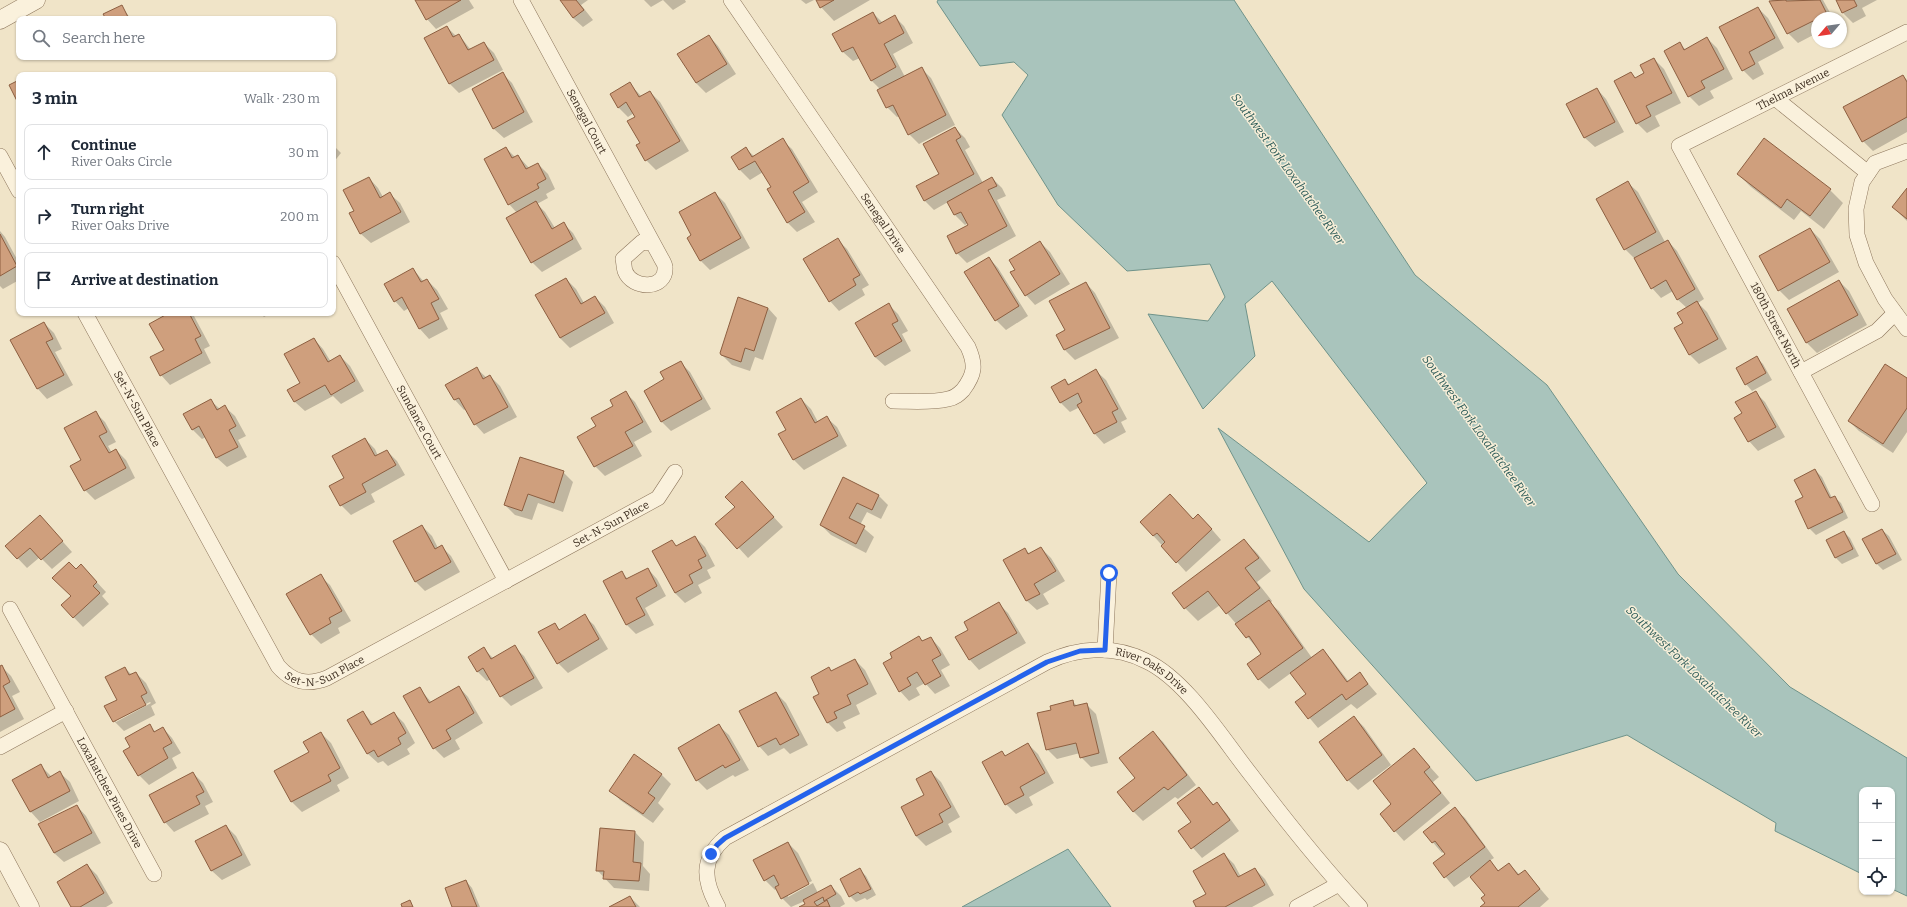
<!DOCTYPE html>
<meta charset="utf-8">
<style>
body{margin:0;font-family:Bitter,serif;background:#f2f2f3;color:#1f2937}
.controls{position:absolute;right:12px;bottom:12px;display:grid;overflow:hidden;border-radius:8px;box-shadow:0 1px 3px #0004}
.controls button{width:36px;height:36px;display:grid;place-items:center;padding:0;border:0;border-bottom:1px solid #e0e1e3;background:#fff;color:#1f2937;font:20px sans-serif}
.compass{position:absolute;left:1811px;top:12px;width:36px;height:36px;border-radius:50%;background:#fff;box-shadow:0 1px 3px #0004;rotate:241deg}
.stop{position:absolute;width:12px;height:12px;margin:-9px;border:3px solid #2563eb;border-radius:50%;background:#fff}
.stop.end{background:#2563eb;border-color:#fff;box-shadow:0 1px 4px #0008}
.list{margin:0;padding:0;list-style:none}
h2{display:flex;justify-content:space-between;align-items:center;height:52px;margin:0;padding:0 16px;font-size:17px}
h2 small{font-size:13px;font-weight:400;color:#747a83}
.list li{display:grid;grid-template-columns:26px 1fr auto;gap:12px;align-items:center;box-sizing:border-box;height:56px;margin:0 8px 8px;padding:0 8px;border:1px solid #e0e1e3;border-radius:8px}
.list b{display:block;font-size:15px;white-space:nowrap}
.list p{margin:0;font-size:13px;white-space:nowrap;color:#747a83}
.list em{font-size:13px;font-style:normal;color:#747a83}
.icon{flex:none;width:22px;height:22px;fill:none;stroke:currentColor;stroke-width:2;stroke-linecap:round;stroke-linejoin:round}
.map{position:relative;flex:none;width:1907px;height:907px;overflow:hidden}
.search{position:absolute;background:#fff;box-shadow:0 1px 3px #0004;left:16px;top:16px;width:320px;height:44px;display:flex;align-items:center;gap:10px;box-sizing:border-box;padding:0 14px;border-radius:8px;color:#747a83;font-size:15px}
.panel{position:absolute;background:#fff;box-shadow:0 1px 3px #0004;left:16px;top:72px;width:320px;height:244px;border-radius:8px}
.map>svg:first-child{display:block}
.water{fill:#a9c4bc;stroke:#6f938a}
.shadow{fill:#0003;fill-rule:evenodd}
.building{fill:#cf9f7d;stroke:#8d5f41}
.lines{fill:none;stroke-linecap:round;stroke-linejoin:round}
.minor-casing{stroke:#8d765c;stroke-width:16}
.tertiary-casing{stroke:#8d765c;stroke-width:19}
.minor{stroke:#faf1dc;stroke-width:15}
.tertiary{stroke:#faf1dc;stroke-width:18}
.route{stroke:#2563eb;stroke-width:5}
.labels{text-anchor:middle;stroke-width:3;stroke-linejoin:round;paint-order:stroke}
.street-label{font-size:11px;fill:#3d2e20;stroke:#f7eed8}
.water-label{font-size:12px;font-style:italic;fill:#2f5d5a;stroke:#f7eed8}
</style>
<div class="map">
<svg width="1907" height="907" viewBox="0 0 1907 907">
<rect width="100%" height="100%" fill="#f0e4c8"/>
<path class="water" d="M938,0H1234L1415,275L1547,385L1678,574L1790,687L1907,758V896L1892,889V790H1862V874L1775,831L1776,823L1627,735L1476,781L1304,589L1218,428L1369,542L1427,483L1272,281L1245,304L1255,356L1203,409L1148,314L1208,321L1225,297L1210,264L1127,271L1058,205L1002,115L1028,75L1014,62L980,66L937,2Z
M1068,849L1111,907H962Z"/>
<path class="shadow" d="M416,0H469L474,8L436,29L427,19Z
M561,0H588L581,5L593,20L583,27L573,18Z
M644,0H685L686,2L673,10L663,0L651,7Z
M801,0H814L806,4Z
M817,0H870L834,21L821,7Z
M1772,0H1823L1833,18H1817V33L1798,43L1788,33L1771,1Z
M1837,0H1877L1862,8L1866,16L1853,23L1843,13Z
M121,6L131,19H107Z
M1758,8L1768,18L1784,48L1758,62L1764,74L1753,80L1743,70Z
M873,13L883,23L895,17L904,26L913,43L893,54L905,77L921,68L931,78L955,125L919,144L909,134L899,116L897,117L887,107L880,89L871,80L860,58L853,61L843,52L834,34Z
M447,27L457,37L459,35L471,50L484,43L494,53L503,70L459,93L449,83Z
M709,36L718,46L736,74L706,93L696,83L679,55Z
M1707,38L1717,48L1733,79L1710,91L1714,98L1699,106L1689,96L1680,44L1686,50Z
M1654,59L1664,69L1681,103L1655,116L1660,126L1647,133L1637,123L1631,73L1636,79L1646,74Z
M503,74L512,83L533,122L504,138L494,129L473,89Z
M1903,76L1907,80V132L1873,151L1863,141Z
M630,84L642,97L650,92L660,102L689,151L656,170L646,160L638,146L641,143L634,113L628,117L618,107Z
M1597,89L1606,99L1624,132L1595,147L1585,138L1568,104Z
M955,128L965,138L970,147L965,150L983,183L992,178L1002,188L1006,196L997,200L1016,236L967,263L957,253L970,225L968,223L965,225L955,215L948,202L934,210L924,200L940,174Z
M782,140L792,149L818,192L802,202L815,222L797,232L788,223L773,187L763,172L750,180L740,170L732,157L746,149L754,156Z
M333,145L341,153L333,163Z
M506,148L515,157L518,156L530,169L538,164L548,174L555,189L546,194L548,198L537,204L545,212L555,228L563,223L573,233L582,249L542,272L532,262L507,218L517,213L509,204Z
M1738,174L1830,190L1843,203L1824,229L1801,211L1794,220L1751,187Z
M369,178L378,188L383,197L390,194L400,203L410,222L371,243L361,234L351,214L355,212Z
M1628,183L1638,192L1665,242L1668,241L1677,251L1704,299L1698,303L1707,312L1727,349L1699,364L1690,355L1684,324L1687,308L1677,299L1673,291L1661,298L1652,288L1635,259L1625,249Z
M1907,189V221L1893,207Z
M715,193L725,203L750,248L710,270L700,260L692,236Z
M1810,229L1820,239L1839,272L1789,300L1779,290Z
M0,231L5,237L19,263V280L3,289L0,286Z
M838,240L847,249L869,285L862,289L865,295L839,311L830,301Z
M1040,242L1050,252L1070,284L1035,305L1026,295L1016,270Z
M989,258L998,268L1028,316L1006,330L996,320Z
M413,269L424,282L427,280L437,290L448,309L440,313L448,329L429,339L420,329L409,308L404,311L395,301Z
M566,279L576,289L584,303L595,297L605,307L614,323L570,348L560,338L537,296Z
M1839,281L1849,291L1867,325L1817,353L1807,343L1788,309Z
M1086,283L1095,293L1119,338L1075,360L1065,350L1057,335L1066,331Z
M889,305L898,314L908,331L902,334L911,351L885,366L875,357Z
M768,308L777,318L763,360L755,357L750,371L732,365L722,355Z
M171,313H191L194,316L210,346L204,349L211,363L170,385L161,375Z
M260,313H271L264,317Z
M44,323L54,333L62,349L55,352L73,385L47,399L38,389L12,340Z
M314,339L323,349L331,362L340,356L350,366L364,391L341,404L333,396L305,411L295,402L289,390L302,383Z
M1757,358L1763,364L1772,380L1752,391L1746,384Z
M680,362L690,372L711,409L671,431L661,421L665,380Z
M477,369L487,378L490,376L500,386L517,417L484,434L475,424L466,409L464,410L455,400L447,385Z
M1096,371L1106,380L1127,419L1121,422L1126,432L1104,444L1095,434L1080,407L1070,412L1061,403L1052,387L1065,380L1070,385Z
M1907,380V432L1893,453L1859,431L1849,421Z
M1755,392L1765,402L1785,437L1758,451L1749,441L1743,414Z
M626,393L635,402L652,432L634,442L642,456L605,476L595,466L597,427Z
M801,399L811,409L818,422L827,418L837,427L847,446L804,470L794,460L780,434L787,430Z
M211,401L220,409L225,407L235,416L246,436L238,440L247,457L227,467L217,458L206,437L202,439L192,429Z
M95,412L105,422L116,442L108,446L112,453L116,450L126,460L135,478L95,500L85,490L83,460Z
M365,439L375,449L378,456L387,451L397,461L405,475L371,494L375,502L351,515L341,505L345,479Z
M1815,470L1822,477L1832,498L1834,497L1841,503L1848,518L1816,535L1809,528L1804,498Z
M563,472L573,482L563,512L538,503L532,520L515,515L505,505Z
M843,478L878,495L888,505L881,519L867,512L860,525L874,537L866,553L831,535L821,525Z
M742,483L783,527L748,558L717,524L736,507Z
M40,516L72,552L52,569L40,557L27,568L6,546Z
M1193,520L1208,525L1221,540L1186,572L1141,522Z
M422,526L432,536L438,548L442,547L451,556L460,572L425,591L415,581Z
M1882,530L1889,536L1902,560L1883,570L1877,564L1864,540Z
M1844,532L1850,538L1859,556L1842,564L1836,558L1827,541Z
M695,537L705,547L715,566L707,570L711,578L698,585L702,593L685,603L675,593L672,542L677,547Z
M1244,540L1257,553L1271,571L1257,582L1272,601L1270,603L1279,611L1312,658L1322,650L1332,660L1349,682L1360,674L1377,694L1357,709L1351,704L1318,728L1297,703L1308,695L1291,673L1269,689L1259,679L1262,654L1220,605L1198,621L1185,608Z
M1041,548L1051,558L1065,581L1043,594L1049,604L1037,610L1027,601L1004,561L1024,549L1030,554Z
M648,569L657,579L666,596L645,608L654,625L636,634L626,624L621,572L628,579Z
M76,570L91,576L106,592L102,596L109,604L83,627L62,605L72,596Z
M320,576L330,585L351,621L338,628L340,633L321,644L311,634L288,595Z
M998,603L1008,613L1026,643L979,670L970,660L956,637L969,630Z
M584,616L594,625L608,649L568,673L558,663L554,624L560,630Z
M919,637L923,642L931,638L940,648L950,665L941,670L950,686L935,694L925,683L916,688L920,695L909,701L900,691Z
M514,647L524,656L543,688L511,706L501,696L491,679L487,681L478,672L484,649L494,659Z
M855,660L865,670L877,694L856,705L860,714L843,722L846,728L837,732L827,722L821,694L829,668L832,672Z
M2,667L11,676L20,692L12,696L24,719L0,732V668Z
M125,668L132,675L136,673L146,683L156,703L151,706L155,715L124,731L114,721ZM150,702L151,703L116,722V719Z
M459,687L468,697L483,723L455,740L460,749L444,758L434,748L405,697L419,688L432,703Z
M776,693L786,703L808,745L790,754L784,748L768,756L759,746Z
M1073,702L1077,706L1086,704L1096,714L1108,763L1091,767L1081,757L1080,753L1057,759L1047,749L1052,711Z
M363,712L374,725L394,713L404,723L415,743L407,749L410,754L388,766L383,761L378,763L368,754L348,720Z
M1354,717L1364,727L1391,765L1358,790L1348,780Z
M149,726L156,732L163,728L172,738L181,753L172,758L177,768L149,785L139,775L132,747Z
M719,726L729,735L749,770L735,777L733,775L707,790L697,780Z
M1153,732L1163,742L1196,785L1178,799L1175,797L1143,821L1133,811L1136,779Z
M321,733L331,743L349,778L337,785L340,791L302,812L292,802L275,771L310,752Z
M1028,744L1038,754L1054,783L1029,797L1033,805L1016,814L1006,804L1002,752L1006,757Z
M1414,749L1439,777L1433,782L1450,803L1404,841L1395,831L1393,804Z
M41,766L52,777L60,773L70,782L79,801L40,822L31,812L14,780Z
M931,772L941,782L960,817L948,824L952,832L926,846L916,836Z
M193,773L203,783L213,802L205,806L209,814L174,832L165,822Z
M661,774L671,784L658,803L664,809L653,823L620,800L611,790Z
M1199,788L1214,805L1217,804L1226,813L1239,831L1202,858L1179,832L1192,822Z
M77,806L86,816L101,843L64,862L54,853Z
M1455,809L1465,818L1494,858L1489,861L1499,871L1509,864L1520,875L1525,871L1549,899L1540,907H1482L1487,903L1486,895L1470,876L1454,887L1434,863L1446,854L1444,851L1442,853L1424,832Z
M226,826L236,836L251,865L222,880L212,871L197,842Z
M635,832L644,842L643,866L650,874L649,891L614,888L597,870Z
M788,843L798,853L812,881L788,894V897L813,883L818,893L831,886L841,896L845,904L840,907H801L807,904L805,901L791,907L782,898L777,888L775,890L765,880Z
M1224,854L1234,864L1241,877L1255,869L1265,879L1274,895L1252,907H1197L1207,894Z
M87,865L97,875L113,903L106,907H72Z
M860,870L866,876L876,895L867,900L865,898L856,902L850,896Z
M466,881L472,888L480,907H453Z
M630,897L640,907H611Z"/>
<path class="building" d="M415,0H461L426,20Z
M560,0H576L584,10L573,18Z
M816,0H834L820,8Z
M1786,0V1L1820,0L1829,18H1817V29L1813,21L1787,34L1769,1Z
M1836,0H1854L1857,6L1842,13Z
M122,5L129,19H106L103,14Z
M1758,7L1775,38L1749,52L1755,64L1742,71L1719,27Z
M873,12L879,24L895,15L904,33L884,44L896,67L871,81L853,47L842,52L832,34Z
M447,26L453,37L459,34L468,50L484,42L494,60L449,84L424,38Z
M709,35L727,64L696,83L677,54Z
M1707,37L1724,69L1701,81L1705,88L1688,97L1664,51L1680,42L1684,50Z
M1654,58L1672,93L1646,106L1651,116L1636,124L1614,81L1631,72L1635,78L1644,73L1640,65Z
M922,67L946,115L908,135L893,105L886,108L877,90Z
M503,72L524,112L493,129L472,89Z
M1903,75L1907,82V117L1862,142L1843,107Z
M19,80V105L9,85Z
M630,82L639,97L650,91L680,141L645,161L636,145L640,143L627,121L635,117L626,102L618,108L610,94Z
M1597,88L1615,122L1584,138L1566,104Z
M955,127L961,137L956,140L974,174L924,201L916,186L939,174L923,144Z
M783,138L809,182L793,192L805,212L787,223L767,189L771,187L755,161L739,170L731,157L746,147L752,157Z
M1764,138L1831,189L1810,216L1787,199L1781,208L1737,174Z
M506,147L512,158L518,155L526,169L538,163L546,179L537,184L539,188L508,205L484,159Z
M369,177L380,198L390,192L401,212L360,234L349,213L354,211L343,190Z
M992,177L997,186L988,190L1007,226L956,254L947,236L968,225L961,212L954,215L947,202Z
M1628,181L1656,232L1624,250L1596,199Z
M1907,188V219L1892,207Z
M715,192L741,238L700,261L687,238L691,235L679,212Z
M536,201L552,229L564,222L573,239L531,263L506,218Z
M1810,228L1830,262L1778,291L1759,256Z
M0,234L17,266L0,276Z
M838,238L860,275L853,279L856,285L829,302L803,259Z
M1668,240L1695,289L1677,300L1666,280L1651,289L1634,258Z
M1040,241L1060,274L1025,296L1010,272L1015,270L1009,260Z
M989,257L1019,306L995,321L964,272Z
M413,268L421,282L427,279L439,299L431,303L439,319L419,329L402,297L394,302L384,284Z
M566,278L581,304L595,296L605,313L560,338L535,295Z
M1839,280L1858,315L1806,343L1787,309Z
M1086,282L1110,328L1064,350L1056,335L1065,330L1049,301Z
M738,297L768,308L754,351L745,348L741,362L721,355L720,353Z
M1697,301L1718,339L1689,355L1674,328L1683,323L1677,313Z
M889,303L898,321L892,324L902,341L875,357L855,323Z
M169,313H189L201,336L195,339L202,353L160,376L150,357L164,350L149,324Z
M44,322L53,339L46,342L64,375L37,389L10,340Z
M314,338L328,362L340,355L355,381L331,395L325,385L294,402L287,390L300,383L284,354Z
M1757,356L1766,373L1745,385L1736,368Z
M681,361L702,399L661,422L644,391L664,379L660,372Z
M1885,364L1907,378V408L1883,444L1848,421Z
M477,367L483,379L490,375L508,407L474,425L459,398L454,400L445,385Z
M1096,369L1118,409L1112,412L1117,422L1094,434L1077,405L1082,402L1078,393L1060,403L1051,387L1065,379L1068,385Z
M626,391L643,422L625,432L633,446L594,467L577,437L596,426L591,418L613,406L610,400Z
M1756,391L1776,427L1748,442L1734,418L1742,413L1735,402Z
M801,398L815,423L827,416L838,436L793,460L778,434L786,430L776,412Z
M211,399L217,410L225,405L236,426L229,430L238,447L216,458L199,426L192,430L183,414Z
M96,411L107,432L99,436L109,453L116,449L126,468L84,491L70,466L81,460L64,428Z
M365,438L375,456L387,450L396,465L362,484L366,492L340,506L329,486L344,478L332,456Z
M520,457L564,471L554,503L528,494L522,511L504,505Z
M1815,469L1830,498L1835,496L1843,512L1808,529L1795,501L1803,497L1794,480Z
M843,477L879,495L872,510L857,503L849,518L865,526L856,544L820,525Z
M742,481L774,517L737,549L715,524L735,507L725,497Z
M1170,494L1193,519L1198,514L1212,529L1176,563L1161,546L1165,542L1157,533L1153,536L1140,522Z
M40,515L63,541L41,560L30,548L17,559L5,546Z
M422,525L435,549L442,545L451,562L415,582L393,541Z
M1882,529L1896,554L1876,564L1862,539Z
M1844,531L1853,549L1835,558L1826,540Z
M695,536L706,556L698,560L702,568L689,575L693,583L675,593L652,551L672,540L676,546Z
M1244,539L1259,558L1245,568L1260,588L1226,614L1208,591L1184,609L1172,593Z
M1041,547L1056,571L1034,584L1040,594L1026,601L1003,560L1025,548L1028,554Z
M69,562L76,569L81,564L97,582L93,586L100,593L73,618L61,605L71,596L52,578Z
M648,568L657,586L636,598L645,615L626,625L603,581L622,571L626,579Z
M321,574L342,611L329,618L331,623L310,635L286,594Z
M1269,600L1303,648L1258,680L1247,664L1261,654L1249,636L1246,638L1235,624Z
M999,602L1017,633L969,660L955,637L968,630L964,622Z
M585,614L599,639L557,664L538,632L555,623L559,630Z
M919,636L922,641L931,637L941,655L932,660L941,676L925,685L917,672L907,678L911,685L899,692L883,663L892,658L890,653Z
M515,645L534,678L500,697L483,668L477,672L468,657L484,647L491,659Z
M1323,649L1347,682L1360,672L1368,684L1346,700L1342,694L1308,719L1295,702L1306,694L1290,673Z
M855,659L868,684L847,695L851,704L834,712L837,718L827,723L813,697L819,694L811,677L829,667L831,671Z
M2,665L10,682L3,686L15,709L0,717V666Z
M125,667L129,675L136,672L147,693L141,696L146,705L113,722L104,706L117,700L105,677Z
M459,686L474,713L446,730L451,739L433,749L403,696L420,687L429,703Z
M776,692L799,735L780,745L776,738L758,747L739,711Z
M1073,700L1074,706L1087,703L1099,753L1080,758L1076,743L1046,750L1037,713L1051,710L1050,706Z
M363,711L371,725L394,712L406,733L398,738L401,744L378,757L374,750L367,754L347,720Z
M1354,716L1382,755L1347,781L1319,742Z
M150,724L154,732L163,727L172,743L163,748L168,758L138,776L123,751L130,747L125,738Z
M719,724L740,760L725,768L723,765L696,781L678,748Z
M1153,731L1187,775L1168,790L1164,787L1133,812L1117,792L1135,778L1119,758Z
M321,732L340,768L328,775L331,781L291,802L274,771L309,752L303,742Z
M1028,743L1045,773L1020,787L1024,795L1005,805L982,762L1002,751L1005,756Z
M1414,748L1430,767L1424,772L1441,793L1394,832L1380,814L1391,804L1373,781Z
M634,754L662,774L648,793L655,798L643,814L609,791Z
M41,764L48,778L60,771L70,791L30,812L12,780Z
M931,771L951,807L939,814L943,822L916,836L901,807L924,795L916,779Z
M193,772L204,792L196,796L200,804L164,823L149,795Z
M1199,787L1213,805L1217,802L1230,820L1191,849L1178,831L1191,822L1177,803Z
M77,805L92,833L54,853L38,824Z
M1455,807L1485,847L1444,878L1433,863L1445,854L1435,841L1432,843L1423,832Z
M226,825L242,855L211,871L195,841Z
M600,828L635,831L633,862L641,863L639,881L603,879L604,871H596Z
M788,842L809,884L781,899L775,887L779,885L774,875L764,881L753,860Z
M1224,853L1238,877L1255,868L1265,885L1225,907H1196L1193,901L1206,894L1193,871Z
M1490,860L1498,871L1509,863L1518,875L1525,870L1540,889L1518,907H1480L1485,903L1481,898L1485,895L1470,877Z
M87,864L104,893L80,907H71L57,882Z
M860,868L871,889L860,894L858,892L849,897L840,879Z
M466,880L477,907H452L445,888Z
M831,885L836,894L824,901L823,897L814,902L817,906L827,900L830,907H799L805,904L803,900Z
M630,896L636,907H609Z
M410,900L413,907H402L401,904Z"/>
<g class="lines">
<g class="minor-casing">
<g id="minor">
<path id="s1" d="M521,0L660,256C662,260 665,264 665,267C667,290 632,290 625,271C624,268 624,263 623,259L642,242L653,243"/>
<path id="s2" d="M731,0L968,347C976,365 975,374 963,390C959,394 955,398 948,399C931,403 911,401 893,401"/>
<path d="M1775,98L1868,173"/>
<path d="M1907,151L1875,163L1862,182L1856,209L1857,235L1866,263L1885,299L1907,329"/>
<path d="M0,156L19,191"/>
<path id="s3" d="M333,263L506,581"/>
<path id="s4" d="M85,313L278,666C292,682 307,686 327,678L658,498L675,472"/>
<path d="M1801,372L1877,331L1895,313"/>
<path id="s5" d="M1872,504L1679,146L1907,32"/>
<path id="s6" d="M10,609L154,874"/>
<path d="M1105,650L1109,573"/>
<path d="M0,747L66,711"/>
<path id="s7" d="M718,907C703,880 701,859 725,838L1047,662C1079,647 1114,645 1146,661C1187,680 1224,741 1252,776C1286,821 1321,865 1360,907"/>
<path d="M1297,907L1339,884"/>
</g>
</g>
<g class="tertiary-casing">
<path id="tertiary" d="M0,20L36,0
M0,851L30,907"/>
</g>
<use href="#minor" class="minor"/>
<use href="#tertiary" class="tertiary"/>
</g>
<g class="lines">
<path class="route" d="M711,854L717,845L725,838L1047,662L1080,651L1105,650L1109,573"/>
</g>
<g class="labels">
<g class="street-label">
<text dy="4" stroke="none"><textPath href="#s5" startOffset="534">Thelma Avenue</textPath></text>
<text dy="4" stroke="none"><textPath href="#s1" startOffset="138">Senegal Court</textPath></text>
<text dy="4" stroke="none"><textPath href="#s2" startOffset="270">Senegal Drive</textPath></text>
<text transform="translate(1776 325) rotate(62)" y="4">180th Street North</text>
<text dy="4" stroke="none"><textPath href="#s4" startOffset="109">Set-N-Sun Place</textPath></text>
<text dy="4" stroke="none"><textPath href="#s3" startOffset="181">Sundance Court</textPath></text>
<text dy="4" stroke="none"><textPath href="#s4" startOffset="780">Set-N-Sun Place</textPath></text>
<text dy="4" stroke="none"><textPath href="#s4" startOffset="456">Set-N-Sun Place</textPath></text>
<text dy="4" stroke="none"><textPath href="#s7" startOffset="556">River Oaks Drive</textPath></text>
<text dy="4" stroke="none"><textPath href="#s6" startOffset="209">Loxahatchee Pines Drive</textPath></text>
</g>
<g class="water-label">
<text transform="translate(1288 169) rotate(54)" y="4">Southwest Fork Loxahatchee River</text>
<text transform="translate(1479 431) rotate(54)" y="4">Southwest Fork Loxahatchee River</text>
<text transform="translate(1694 672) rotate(44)" y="4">Southwest Fork Loxahatchee River</text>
</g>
</g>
</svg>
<div class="controls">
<button>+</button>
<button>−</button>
<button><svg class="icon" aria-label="locate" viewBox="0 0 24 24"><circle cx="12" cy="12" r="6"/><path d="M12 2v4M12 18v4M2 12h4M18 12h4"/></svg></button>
</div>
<svg class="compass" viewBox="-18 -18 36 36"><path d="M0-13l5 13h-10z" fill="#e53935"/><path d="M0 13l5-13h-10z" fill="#747a83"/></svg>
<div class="stop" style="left:1109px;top:573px"></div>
<div class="stop end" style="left:711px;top:854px"></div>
<div class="search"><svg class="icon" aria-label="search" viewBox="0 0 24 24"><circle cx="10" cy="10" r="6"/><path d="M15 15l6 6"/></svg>Search here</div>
<section class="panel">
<h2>3 min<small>Walk · 230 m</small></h2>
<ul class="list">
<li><svg class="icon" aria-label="ahead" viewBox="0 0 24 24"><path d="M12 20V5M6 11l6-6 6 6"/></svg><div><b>Continue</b><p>River Oaks Circle</p></div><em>30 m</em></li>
<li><svg class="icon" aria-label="right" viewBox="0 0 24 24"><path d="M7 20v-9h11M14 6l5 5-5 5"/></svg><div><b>Turn right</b><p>River Oaks Drive</p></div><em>200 m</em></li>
<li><svg class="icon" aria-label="arrive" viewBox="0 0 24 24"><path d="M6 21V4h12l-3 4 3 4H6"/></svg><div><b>Arrive at destination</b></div></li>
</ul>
</section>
</div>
